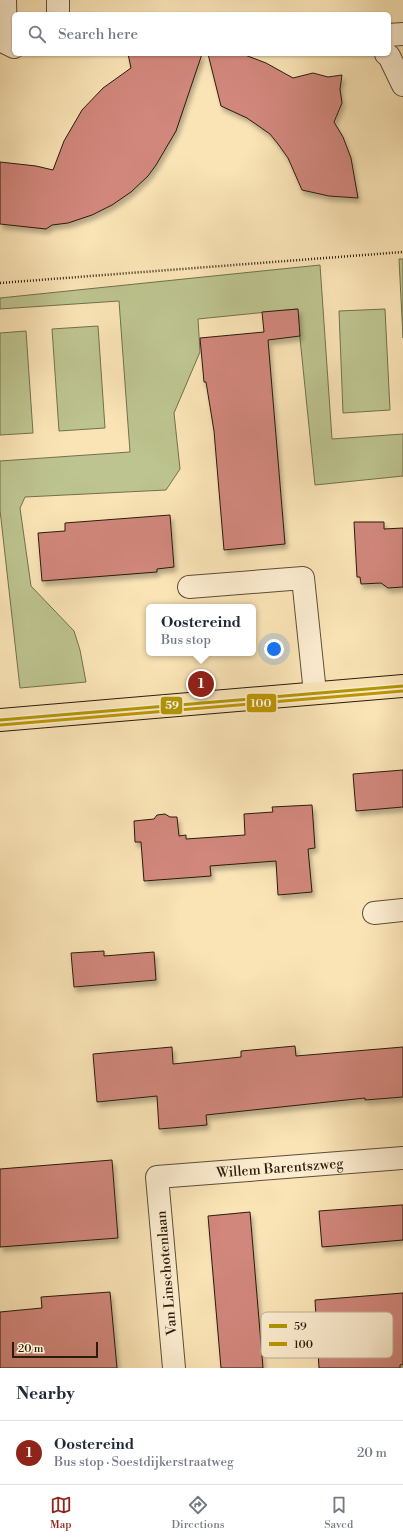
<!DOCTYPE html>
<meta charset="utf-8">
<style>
body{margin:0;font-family:"Libre Bodoni",serif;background:#f2f2f3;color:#1f2937}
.scale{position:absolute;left:12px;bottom:10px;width:86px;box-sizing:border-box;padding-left:4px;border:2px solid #291c0b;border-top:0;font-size:11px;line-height:14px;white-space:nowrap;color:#291c0b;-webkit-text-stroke:3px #fcedd0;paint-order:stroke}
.you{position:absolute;left:274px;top:649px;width:14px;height:14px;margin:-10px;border:3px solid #fff;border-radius:50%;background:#1a73e8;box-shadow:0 0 0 6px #1a73e833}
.badge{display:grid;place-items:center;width:26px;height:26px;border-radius:50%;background:#8f2418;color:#fff;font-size:13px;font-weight:700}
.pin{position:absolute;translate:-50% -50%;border:2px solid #fff;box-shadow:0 1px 4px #0006}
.popup{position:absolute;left:146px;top:604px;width:110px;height:52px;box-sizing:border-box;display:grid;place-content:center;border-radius:6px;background:#fff;filter:drop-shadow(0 1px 3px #0005);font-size:13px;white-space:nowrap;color:#747a83}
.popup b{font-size:15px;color:#1f2937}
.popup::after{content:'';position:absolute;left:50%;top:100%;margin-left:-8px;border:8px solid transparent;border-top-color:#fff}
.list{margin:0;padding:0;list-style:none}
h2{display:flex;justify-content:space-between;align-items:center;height:52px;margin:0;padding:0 16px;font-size:17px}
h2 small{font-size:13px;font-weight:400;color:#747a83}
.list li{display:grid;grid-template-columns:26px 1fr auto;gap:12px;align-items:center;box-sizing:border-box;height:64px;padding:0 16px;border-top:1px solid #e0e1e3}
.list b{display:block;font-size:15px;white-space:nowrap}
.list p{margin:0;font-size:13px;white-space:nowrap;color:#747a83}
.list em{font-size:13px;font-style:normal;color:#747a83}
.icon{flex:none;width:22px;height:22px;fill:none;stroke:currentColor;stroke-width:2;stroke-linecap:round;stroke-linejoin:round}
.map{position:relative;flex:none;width:403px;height:1368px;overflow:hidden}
.search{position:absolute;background:#fff;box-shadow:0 1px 3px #0004;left:12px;right:12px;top:12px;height:44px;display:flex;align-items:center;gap:10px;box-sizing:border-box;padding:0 14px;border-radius:6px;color:#747a83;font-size:15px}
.sheet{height:116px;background:#fff}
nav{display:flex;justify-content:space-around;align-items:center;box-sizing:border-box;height:56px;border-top:1px solid #e0e1e3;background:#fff;font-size:11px;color:#747a83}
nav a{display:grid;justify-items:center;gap:2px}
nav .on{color:#8f2418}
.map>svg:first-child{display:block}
.green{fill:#bdc48f;stroke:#73704d}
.building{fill:#d1877b;stroke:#291c0b;filter:url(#shadow)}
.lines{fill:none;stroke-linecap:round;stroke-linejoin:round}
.minor-casing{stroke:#5d4e36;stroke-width:24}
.major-casing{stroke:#291c0b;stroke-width:24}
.path{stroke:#291c0b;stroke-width:2.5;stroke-dasharray:1 2;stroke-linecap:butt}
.minor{stroke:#fcedd0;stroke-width:22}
.major{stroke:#fae4b6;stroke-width:22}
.bus-1-casing{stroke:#fcedd0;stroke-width:6}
.bus-2-casing{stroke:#fcedd0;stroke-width:6}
.bus-1{stroke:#b29704;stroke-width:3}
.bus-2{stroke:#bf9703;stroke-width:3}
.labels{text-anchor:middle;stroke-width:3.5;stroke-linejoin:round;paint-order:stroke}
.street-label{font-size:14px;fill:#291c0b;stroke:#fcedd0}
.key{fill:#fcedd0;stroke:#bdae95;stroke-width:1}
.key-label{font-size:11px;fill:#291c0b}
.line-badge{stroke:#fcedd0;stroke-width:1.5}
.badge-label{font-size:11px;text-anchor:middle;font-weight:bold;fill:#fff}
</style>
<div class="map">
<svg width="403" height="1368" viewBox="0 0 403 1368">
<defs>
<filter id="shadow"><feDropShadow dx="2.5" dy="4.5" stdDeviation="2" flood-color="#0004"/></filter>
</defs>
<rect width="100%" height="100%" fill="#fae4b6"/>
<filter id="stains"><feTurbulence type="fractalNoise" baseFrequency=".005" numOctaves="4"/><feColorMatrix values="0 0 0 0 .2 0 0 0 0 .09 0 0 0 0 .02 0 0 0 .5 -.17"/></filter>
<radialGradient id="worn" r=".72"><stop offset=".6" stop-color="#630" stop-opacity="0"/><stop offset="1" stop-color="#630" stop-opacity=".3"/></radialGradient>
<path class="green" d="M399,259H403V338Z
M320,265L332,439L403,434V476L315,485L297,309L198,319L200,352L174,413L180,469L166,490L25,497L20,508L31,586L74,631L80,650L86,682L20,688L0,510V461L130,452L119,301L0,309V298Z
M385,309L390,410L343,413L339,311Z
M98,326L105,428L59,431L52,329Z
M26,331L33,433L0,435V333Z"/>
<path class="building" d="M128,54H202L176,131L156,165L148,176L131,192L112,205L92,215L68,223L52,225L46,229L0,224V162L36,166L53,170L64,141L82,110L103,88L131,68Z
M208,54L245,55L266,63L293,78L313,73L328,77L342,75L340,89L342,103L334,122L343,137L351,158L358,198L329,196L302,190L288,158L278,144L270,134L247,118L221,106Z
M298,309L300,336L268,340L285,544L224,550L214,431L206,382H204L200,338L264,332L262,312Z
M170,515L174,567L157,569V572L42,581L38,533L65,531V523Z
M354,522H384V529L403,528V587L388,588L381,583L361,584L360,577H357Z
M403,770V807L356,811L353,774Z
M312,805L315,848L308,849L312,892L278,895L276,861L210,866L211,876L144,881L141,842H135L134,821L154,819L157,815L165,814L170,817H177L179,836L186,835V839L245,835L244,814L273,812L272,807Z
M104,951V956L154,952L156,980L74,987L71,953Z
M295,1046L296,1056L403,1047V1097L365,1100V1098L206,1115L207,1125L159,1129L157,1096L97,1102L93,1054L172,1047L173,1064L241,1057V1051Z
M112,1160L118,1238L0,1247V1169Z
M401,1205H403V1240L322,1247L319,1211Z
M250,1212L263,1368H221L208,1216Z
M110,1292L117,1368H0V1312L42,1308L41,1297Z
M403,1293V1364L400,1365V1368H319L315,1300Z"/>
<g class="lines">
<g class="minor-casing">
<g id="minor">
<path d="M5,0L6,43L14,47"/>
<path d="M58,0V14"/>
<path d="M389,35L403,34"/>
<path d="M386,54L389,56L403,85"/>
<path d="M189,587L303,578L315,693"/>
<path d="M374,913L403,910"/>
<path id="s1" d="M174,1368L157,1177L403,1158"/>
</g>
</g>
<g class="major-casing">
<path id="major" d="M0,720L403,686"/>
</g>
<path class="path" d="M0,283L403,252"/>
<use href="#minor" class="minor"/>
<use href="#major" class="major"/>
<g class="bus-1-casing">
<path id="bus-1" d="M0,720L403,686"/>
</g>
<g class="bus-2-casing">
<path id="bus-2" d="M0,725L403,691"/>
</g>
<use href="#bus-1" class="bus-1"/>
<use href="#bus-2" class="bus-2"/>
</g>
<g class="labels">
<g class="street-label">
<text dy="5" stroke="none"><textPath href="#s1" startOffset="315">Willem Barentszweg</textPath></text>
<text transform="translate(166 1273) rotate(-95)" y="5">Van Linschotenlaan</text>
</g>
</g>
<rect x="261" y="1312" width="132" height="46" rx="6" class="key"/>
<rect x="269" y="1324" width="18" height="4" fill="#b29704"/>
<rect x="269" y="1342" width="18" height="4" fill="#bf9703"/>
<g class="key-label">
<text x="294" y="1330">59</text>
<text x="294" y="1348">100</text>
</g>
<g class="line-badge">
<rect x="246" y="693" width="31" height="20" rx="4" fill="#bf9703"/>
<rect x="160" y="696" width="23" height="19" rx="4" fill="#b29704"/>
</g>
<g class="badge-label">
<text x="261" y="707">100</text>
<text x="172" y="709">59</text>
</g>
<rect width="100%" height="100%" filter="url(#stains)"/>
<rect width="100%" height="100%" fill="url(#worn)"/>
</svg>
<div class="scale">20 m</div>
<div class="you"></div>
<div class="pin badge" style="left:201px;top:684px">1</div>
<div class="popup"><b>Oostereind</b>Bus stop</div>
<div class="search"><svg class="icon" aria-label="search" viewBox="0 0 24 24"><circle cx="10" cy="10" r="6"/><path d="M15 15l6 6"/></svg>Search here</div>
</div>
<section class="sheet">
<h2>Nearby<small></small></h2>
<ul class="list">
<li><span class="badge">1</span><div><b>Oostereind</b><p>Bus stop · Soestdijkerstraatweg</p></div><em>20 m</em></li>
</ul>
</section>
<nav>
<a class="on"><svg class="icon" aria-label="map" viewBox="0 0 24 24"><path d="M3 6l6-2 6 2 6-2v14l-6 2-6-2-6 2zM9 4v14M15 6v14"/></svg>Map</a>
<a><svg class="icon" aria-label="directions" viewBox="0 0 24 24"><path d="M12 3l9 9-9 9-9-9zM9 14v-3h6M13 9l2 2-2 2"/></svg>Directions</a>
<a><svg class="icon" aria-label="saved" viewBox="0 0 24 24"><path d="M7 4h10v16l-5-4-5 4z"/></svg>Saved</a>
</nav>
